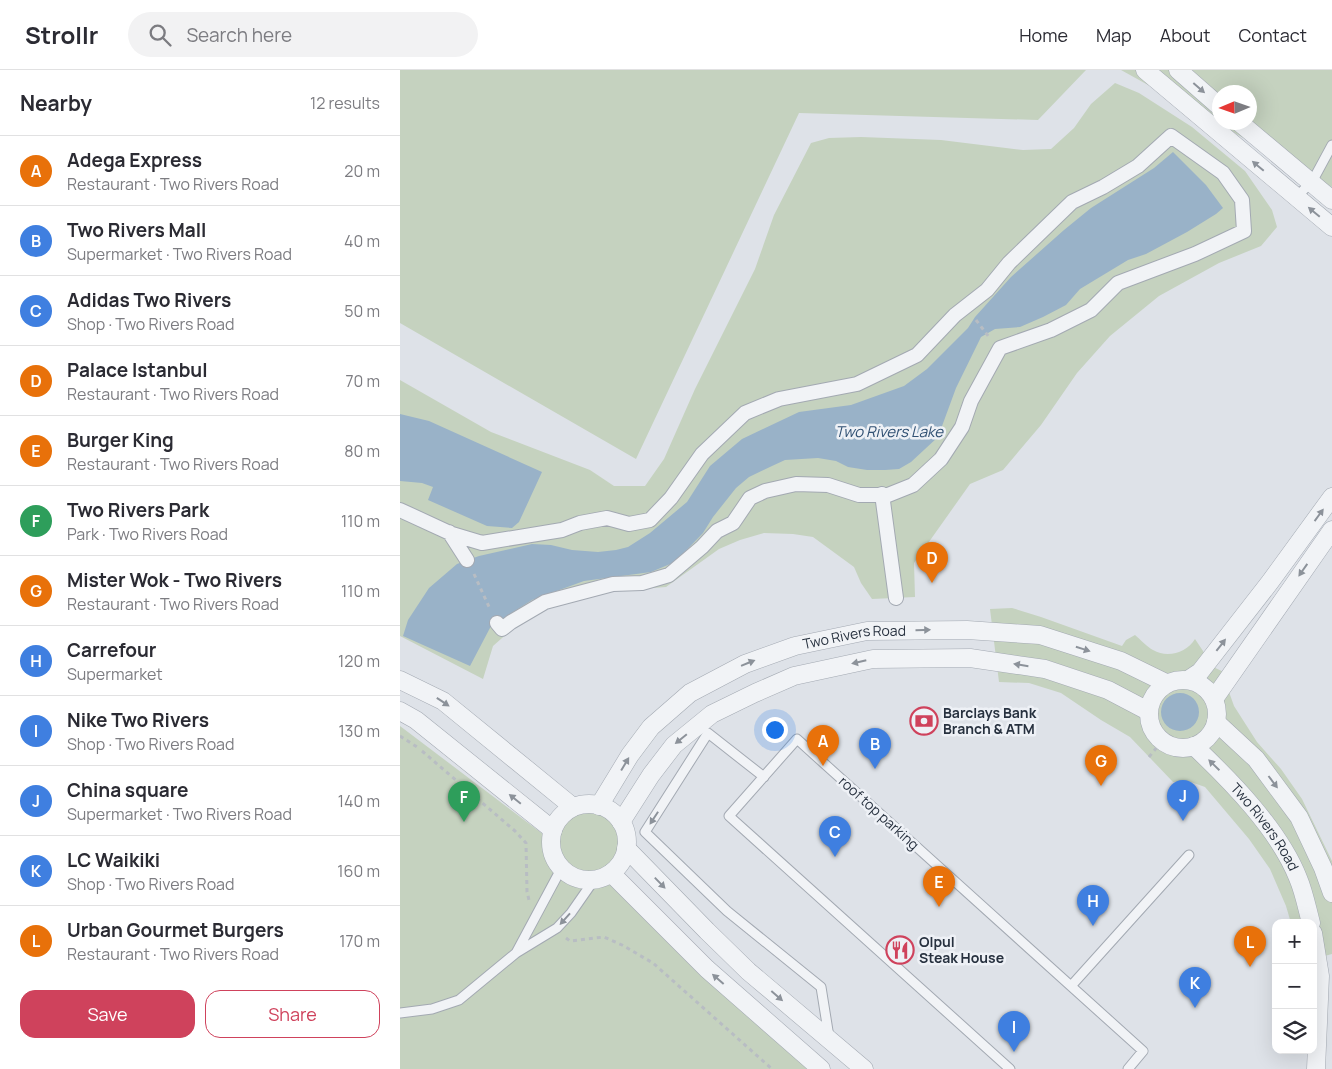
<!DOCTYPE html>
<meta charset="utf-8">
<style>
body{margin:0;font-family:Manrope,sans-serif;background:#f2f2f3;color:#2b2b33}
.controls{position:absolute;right:15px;bottom:15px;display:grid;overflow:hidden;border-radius:10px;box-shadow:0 5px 20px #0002}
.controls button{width:45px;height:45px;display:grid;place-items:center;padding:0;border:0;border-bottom:1px solid #e1e1e2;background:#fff;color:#2b2b33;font:25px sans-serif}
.compass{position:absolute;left:812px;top:15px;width:45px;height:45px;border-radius:50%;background:#fff;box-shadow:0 5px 20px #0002;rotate:268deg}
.you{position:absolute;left:374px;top:659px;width:18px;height:18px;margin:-12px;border:4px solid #fff;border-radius:50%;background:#1a73e8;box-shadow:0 0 0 8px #1a73e833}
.badge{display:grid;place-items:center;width:32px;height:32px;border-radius:50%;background:#cf425c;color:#fff;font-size:16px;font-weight:700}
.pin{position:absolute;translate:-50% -41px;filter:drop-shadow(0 1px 2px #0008)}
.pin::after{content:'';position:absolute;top:26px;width:18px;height:15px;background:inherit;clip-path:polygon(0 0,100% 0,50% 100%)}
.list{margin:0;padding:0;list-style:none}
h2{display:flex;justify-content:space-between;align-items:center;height:65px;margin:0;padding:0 20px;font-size:21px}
h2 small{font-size:16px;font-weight:400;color:#7c7c81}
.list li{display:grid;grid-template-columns:32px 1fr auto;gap:15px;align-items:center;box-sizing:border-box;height:70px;padding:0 20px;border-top:1px solid #e1e1e2}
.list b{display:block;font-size:19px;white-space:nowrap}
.list p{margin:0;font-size:16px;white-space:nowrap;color:#7c7c81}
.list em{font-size:16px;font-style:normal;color:#7c7c81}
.actions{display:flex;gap:10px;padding:15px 20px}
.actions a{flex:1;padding:11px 0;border:1px solid #cf425c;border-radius:15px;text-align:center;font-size:18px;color:#cf425c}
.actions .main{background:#cf425c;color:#fff}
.icon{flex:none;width:28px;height:28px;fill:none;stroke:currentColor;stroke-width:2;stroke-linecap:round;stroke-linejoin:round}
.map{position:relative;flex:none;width:932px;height:999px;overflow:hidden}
header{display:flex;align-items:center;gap:30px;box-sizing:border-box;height:70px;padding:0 25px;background:#fff;border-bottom:1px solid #e1e1e2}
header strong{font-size:24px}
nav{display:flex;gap:28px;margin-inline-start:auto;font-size:18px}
.search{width:350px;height:45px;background:#f2f2f3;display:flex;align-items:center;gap:12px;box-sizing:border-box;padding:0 18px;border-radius:28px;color:#7c7c81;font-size:19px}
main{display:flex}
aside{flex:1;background:#fff}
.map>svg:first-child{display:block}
.green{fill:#c5d2bf;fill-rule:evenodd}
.water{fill:#99b2c8}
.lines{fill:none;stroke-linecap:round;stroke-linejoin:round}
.service-casing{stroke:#a3a9b2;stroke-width:11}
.pedestrian-casing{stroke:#a3a9b2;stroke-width:16}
.minor-casing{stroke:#a3a9b2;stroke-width:19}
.path{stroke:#b8bdc3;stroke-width:3;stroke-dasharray:4 4;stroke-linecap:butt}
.service{stroke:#f1f3f6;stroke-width:9}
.pedestrian{stroke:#f1f3f6;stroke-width:14}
.minor{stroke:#f1f3f6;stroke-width:18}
.oneway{fill:#8c929a}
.labels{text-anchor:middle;stroke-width:5;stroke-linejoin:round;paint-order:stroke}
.street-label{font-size:14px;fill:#27313f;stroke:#eef1f6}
.poi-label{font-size:14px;font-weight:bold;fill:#27313f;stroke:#eef1f6;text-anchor:start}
.water-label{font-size:15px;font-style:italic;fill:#315173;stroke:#eef1f6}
</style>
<header>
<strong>Strollr</strong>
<div class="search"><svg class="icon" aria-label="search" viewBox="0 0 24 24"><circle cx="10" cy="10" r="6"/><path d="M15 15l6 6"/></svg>Search here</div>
<nav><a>Home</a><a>Map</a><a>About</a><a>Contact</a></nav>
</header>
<main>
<aside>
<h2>Nearby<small>12 results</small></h2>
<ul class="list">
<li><span class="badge" style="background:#e8710a">A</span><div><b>Adega Express</b><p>Restaurant · Two Rivers Road</p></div><em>20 m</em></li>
<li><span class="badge" style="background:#3f7fe0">B</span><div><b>Two Rivers Mall</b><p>Supermarket · Two Rivers Road</p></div><em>40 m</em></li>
<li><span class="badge" style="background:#3f7fe0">C</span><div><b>Adidas Two Rivers</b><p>Shop · Two Rivers Road</p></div><em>50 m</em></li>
<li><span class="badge" style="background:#e8710a">D</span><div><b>Palace Istanbul</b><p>Restaurant · Two Rivers Road</p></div><em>70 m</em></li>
<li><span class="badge" style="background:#e8710a">E</span><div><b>Burger King</b><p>Restaurant · Two Rivers Road</p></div><em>80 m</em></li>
<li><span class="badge" style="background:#2e9e5b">F</span><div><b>Two Rivers Park</b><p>Park · Two Rivers Road</p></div><em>110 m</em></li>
<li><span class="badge" style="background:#e8710a">G</span><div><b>Mister Wok - Two Rivers</b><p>Restaurant · Two Rivers Road</p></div><em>110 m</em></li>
<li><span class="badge" style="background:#3f7fe0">H</span><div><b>Carrefour</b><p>Supermarket</p></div><em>120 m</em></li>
<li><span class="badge" style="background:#3f7fe0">I</span><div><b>Nike Two Rivers</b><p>Shop · Two Rivers Road</p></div><em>130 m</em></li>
<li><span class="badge" style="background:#3f7fe0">J</span><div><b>China square</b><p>Supermarket · Two Rivers Road</p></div><em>140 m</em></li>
<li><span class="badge" style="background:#3f7fe0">K</span><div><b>LC Waikiki</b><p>Shop · Two Rivers Road</p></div><em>160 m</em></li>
<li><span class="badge" style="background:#e8710a">L</span><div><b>Urban Gourmet Burgers</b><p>Restaurant · Two Rivers Road</p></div><em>170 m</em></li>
</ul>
<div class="actions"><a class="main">Save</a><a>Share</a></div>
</aside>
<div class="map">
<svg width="932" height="999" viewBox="0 0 932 999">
<rect width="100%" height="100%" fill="#dee2e8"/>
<path class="green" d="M0,0H686L638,50L399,43L236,389L0,253Z
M721,0H932V117ZM819,22H849V52H819Z
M715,13L739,23L792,57L845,101L872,140L877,157L861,176L819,193L759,226L710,266L677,303L641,355L603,400L570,414L514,493L515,527L472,529L461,513L454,497L413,467L393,464L364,463L340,470L319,479L266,517L214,521L151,536L110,561L93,576L83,609L0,566V310L91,362L190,400L214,416H245L264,389L295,319L355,199L374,145L411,73L429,68L461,67L541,70L623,80L651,79L674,58L691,34Z
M612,538L641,547L722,576L726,570L735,565C741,570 747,577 753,580C768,589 787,582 795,569L803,581L809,595L828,604L842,605L829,622L834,636L857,672L881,699L902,729L932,791V884L913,889V853H891L886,836L870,799L849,769L805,717L788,711L773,712L730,667L701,650L661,623L629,613L599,612L590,539Z
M0,656L156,774C163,721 229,738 219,779C216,792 207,798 196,803L256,849L424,999H0Z"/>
<path class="water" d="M773,82L806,115L823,138L816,144L787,162L746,184L728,190L680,219L666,235L643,247L620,257L595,259L581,267L556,318L538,367L511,392L499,399L485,400H467L448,397L436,391L418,388L385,390L372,396L349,407L336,418L313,447L303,463L275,492L251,502L184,511L132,530L91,556L70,596L3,566L8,550L29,518L57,494L79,486L132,474L151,475L172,480L198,482L216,480L228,477L250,463L287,432L310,396L342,369L399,342L451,335L504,316L527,299L568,258L575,247L611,207L664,160L691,138L754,98Z
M0,344L29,351L142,402L119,452L112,458L87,456L28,430L33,417L22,413L0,411Z
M761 642a19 19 0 1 1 38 0a19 19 0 1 1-38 0Z"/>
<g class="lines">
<g class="service-casing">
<path id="service" d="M896,127L912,112L932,75
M364,707L308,663L245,762L327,841L421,917L429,967
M116,883L161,799
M671,916L789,785
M0,943L32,939L59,930L116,883L157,858L171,843L194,810
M610,999L329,746L397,669L743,981L728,999"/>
</g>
<g class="pedestrian-casing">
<path id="pedestrian" d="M482,424L496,528
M0,440L52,464L82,473L162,460L180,453L207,448L229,454L250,450L271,428L302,384L345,343L379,329L457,314L517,285L555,245L587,220L609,193L672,132L703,117L738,96L771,66L823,103L842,130L844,161L795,184L718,213L691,240L651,260L600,278L571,331L562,357L541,389L513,415L488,425H459L428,415L396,414L365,421L350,428L333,453L317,461L302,477L269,505L242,513L213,514L145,532L111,552L102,559L97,553
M49,462L67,490"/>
</g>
<g class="minor-casing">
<g id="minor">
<path d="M745,0L932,157"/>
<path d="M778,0L819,36"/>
<path d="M839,52L932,130"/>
<circle cx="783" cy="644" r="34"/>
<path d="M0,610L43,631L173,737"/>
<path d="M788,610L800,602L870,512L932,427"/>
<path d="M814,629L932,460"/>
<path d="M0,641L16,650L153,760"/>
<path d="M816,652L856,689L899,747L923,798L932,823"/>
<path id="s1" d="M794,676C832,712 879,760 898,808C904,822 907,838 911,853"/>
<circle cx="189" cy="772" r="38"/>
<path id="s2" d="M199,736L230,685L251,657L290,623L345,594L395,576L467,561L567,560L640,565L721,591L766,613"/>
<path d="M221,752L251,705L274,675L312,644L355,623L394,606L473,589L570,588L645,599L708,620L748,641"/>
<path d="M226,778L307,861L348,901L464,999"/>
<path d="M211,803L307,899L421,999"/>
<path d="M913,863L920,906L916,999"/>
</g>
</g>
<path class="path" d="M576,250L589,267
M74,504L90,539
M0,666L17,677
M22,681L115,761L126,773L127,822L129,830
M749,687L762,671
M166,868L170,871L204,867L222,875L253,893L372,999"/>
<use href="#service" class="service"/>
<use href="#pedestrian" class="pedestrian"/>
<use href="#minor" class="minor"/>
</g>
<defs><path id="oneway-solid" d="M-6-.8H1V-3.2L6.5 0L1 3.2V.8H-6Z" transform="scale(1.25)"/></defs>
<g class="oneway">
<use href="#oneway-solid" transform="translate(799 18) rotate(41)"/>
<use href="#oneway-solid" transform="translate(858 96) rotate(-140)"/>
<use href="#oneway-solid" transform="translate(914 142) rotate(-140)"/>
<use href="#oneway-solid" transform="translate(919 445) rotate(-54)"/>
<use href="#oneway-solid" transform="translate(903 500) rotate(125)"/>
<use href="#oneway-solid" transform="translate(523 560) rotate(-1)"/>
<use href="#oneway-solid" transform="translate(821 575) rotate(-52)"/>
<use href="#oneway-solid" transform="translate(683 579) rotate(18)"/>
<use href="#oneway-solid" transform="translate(459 592) rotate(167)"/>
<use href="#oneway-solid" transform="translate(348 593) rotate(-22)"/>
<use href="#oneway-solid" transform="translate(621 595) rotate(-171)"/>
<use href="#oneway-solid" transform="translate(43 632) rotate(34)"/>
<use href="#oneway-solid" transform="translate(281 669) rotate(141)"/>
<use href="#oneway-solid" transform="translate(225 694) rotate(-59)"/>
<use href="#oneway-solid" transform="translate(814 695) rotate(-136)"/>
<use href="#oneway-solid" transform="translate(873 712) rotate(53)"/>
<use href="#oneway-solid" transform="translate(115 729) rotate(-141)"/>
<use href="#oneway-solid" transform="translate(254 748) rotate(123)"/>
<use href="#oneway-solid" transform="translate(260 813) rotate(46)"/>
<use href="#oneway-solid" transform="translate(165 849) rotate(132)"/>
<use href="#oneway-solid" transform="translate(318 909) rotate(-139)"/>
<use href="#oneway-solid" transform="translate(377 926) rotate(41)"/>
</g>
<defs>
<g id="bank-ring" transform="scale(1.4375)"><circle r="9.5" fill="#eef1f6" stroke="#cf425c" stroke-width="1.5"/><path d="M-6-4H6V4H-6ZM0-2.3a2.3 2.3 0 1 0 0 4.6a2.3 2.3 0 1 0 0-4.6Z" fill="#cf425c"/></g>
<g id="restaurant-ring" transform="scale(1.4375)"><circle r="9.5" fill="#eef1f6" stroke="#cf425c" stroke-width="1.5"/><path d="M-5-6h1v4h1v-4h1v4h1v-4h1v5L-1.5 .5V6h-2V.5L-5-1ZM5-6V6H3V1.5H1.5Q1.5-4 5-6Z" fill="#cf425c"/></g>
</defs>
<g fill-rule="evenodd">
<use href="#bank-ring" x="524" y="651"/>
<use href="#restaurant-ring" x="500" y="880"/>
</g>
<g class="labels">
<g class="street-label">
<text dy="5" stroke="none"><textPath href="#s2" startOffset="322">Two Rivers Road</textPath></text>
<text transform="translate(479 743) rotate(42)" y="5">roof top parking</text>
<text dy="5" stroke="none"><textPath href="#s1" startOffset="108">Two Rivers Road</textPath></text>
</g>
<g class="poi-label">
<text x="543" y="648">Barclays Bank<tspan x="543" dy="16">Branch &amp; ATM</tspan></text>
<text x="519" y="877">Olpul<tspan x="519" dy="16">Steak House</tspan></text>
</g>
<g class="water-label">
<text x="489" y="367">Two Rivers Lake</text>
</g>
</g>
</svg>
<div class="controls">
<button>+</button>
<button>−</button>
<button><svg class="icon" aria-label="layers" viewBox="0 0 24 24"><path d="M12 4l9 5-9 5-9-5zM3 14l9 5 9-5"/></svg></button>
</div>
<svg class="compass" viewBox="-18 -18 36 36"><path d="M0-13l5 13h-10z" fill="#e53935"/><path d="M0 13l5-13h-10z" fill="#7c7c81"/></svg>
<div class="you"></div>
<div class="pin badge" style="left:423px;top:696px;background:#e8710a">A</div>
<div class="pin badge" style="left:475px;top:699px;background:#3f7fe0">B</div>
<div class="pin badge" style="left:435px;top:787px;background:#3f7fe0">C</div>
<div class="pin badge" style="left:532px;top:513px;background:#e8710a">D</div>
<div class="pin badge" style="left:539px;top:837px;background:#e8710a">E</div>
<div class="pin badge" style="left:64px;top:752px;background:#2e9e5b">F</div>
<div class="pin badge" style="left:701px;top:716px;background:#e8710a">G</div>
<div class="pin badge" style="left:693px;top:856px;background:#3f7fe0">H</div>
<div class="pin badge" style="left:614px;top:982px;background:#3f7fe0">I</div>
<div class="pin badge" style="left:783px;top:751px;background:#3f7fe0">J</div>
<div class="pin badge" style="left:795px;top:938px;background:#3f7fe0">K</div>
<div class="pin badge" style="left:850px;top:897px;background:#e8710a">L</div>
</div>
</main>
